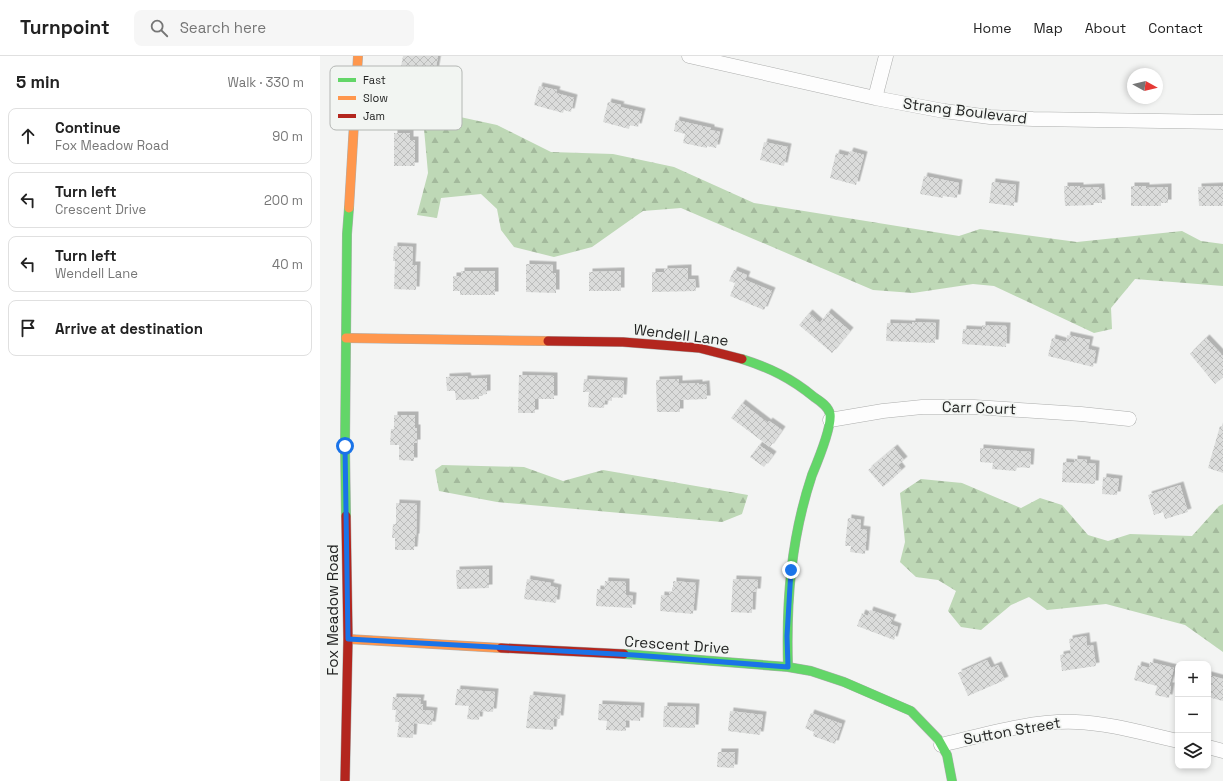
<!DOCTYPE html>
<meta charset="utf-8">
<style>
body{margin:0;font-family:"Space Grotesk",sans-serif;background:#f6f6f6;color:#222}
.controls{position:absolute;right:12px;bottom:12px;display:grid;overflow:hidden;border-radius:8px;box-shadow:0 2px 6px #0003}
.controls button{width:36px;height:36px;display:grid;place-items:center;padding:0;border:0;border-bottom:1px solid #e0e0e0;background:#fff;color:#222;font:20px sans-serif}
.compass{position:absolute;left:807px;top:12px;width:36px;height:36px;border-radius:50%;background:#fff;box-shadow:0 2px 6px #0003;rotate:98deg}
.stop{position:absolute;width:12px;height:12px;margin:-9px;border:3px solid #1a73e8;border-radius:50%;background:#fff}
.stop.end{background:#1a73e8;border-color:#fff;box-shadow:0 1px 4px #0008}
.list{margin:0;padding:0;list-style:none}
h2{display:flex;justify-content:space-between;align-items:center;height:52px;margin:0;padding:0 16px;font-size:17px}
h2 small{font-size:13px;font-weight:400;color:#767676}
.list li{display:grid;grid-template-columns:26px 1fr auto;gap:12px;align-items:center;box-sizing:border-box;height:56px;margin:0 8px 8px;padding:0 8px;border:1px solid #e0e0e0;border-radius:8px}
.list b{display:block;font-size:15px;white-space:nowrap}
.list p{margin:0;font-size:13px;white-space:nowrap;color:#767676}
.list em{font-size:13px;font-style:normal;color:#767676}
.icon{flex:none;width:22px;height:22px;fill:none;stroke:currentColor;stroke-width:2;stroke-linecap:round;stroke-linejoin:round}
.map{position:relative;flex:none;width:903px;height:725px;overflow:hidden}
header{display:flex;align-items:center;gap:24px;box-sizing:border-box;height:56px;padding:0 20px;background:#fff;border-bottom:1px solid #e0e0e0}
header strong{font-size:19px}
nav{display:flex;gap:22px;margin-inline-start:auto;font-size:14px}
.search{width:280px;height:36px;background:#f6f6f6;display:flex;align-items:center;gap:10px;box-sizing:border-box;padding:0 14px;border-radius:8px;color:#767676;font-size:15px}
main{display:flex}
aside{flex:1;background:#fff}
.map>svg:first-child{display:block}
.forest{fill:url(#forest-firs)}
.building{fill:url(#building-cross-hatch);filter:url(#shadow)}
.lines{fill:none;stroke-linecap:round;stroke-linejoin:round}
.street-casing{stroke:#adaead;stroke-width:15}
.fast-casing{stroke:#adaead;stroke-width:10}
.slow-casing{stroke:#adaead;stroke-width:10}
.jam-casing{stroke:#adaead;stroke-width:10}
.street{stroke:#fdfdfd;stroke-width:14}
.fast{stroke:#63d668;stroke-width:9}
.slow{stroke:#ff974d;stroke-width:9}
.jam{stroke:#b3261e;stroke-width:9}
.route{stroke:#1a73e8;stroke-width:5}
.labels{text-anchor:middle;stroke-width:3.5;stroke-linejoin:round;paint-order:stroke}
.street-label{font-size:15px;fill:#242524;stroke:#f2f5f2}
.key{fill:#f2f5f2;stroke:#b4b7b4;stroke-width:1}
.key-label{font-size:11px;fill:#242524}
</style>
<header>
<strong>Turnpoint</strong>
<div class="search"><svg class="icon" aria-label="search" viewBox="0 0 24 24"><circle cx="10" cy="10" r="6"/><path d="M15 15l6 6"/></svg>Search here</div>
<nav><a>Home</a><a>Map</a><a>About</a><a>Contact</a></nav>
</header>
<main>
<aside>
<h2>5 min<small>Walk · 330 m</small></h2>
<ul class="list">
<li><svg class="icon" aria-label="ahead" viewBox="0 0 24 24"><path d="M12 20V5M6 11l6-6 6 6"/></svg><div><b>Continue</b><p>Fox Meadow Road</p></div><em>90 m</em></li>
<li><svg class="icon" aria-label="left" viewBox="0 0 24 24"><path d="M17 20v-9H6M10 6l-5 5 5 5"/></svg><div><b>Turn left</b><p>Crescent Drive</p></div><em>200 m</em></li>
<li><svg class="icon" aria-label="left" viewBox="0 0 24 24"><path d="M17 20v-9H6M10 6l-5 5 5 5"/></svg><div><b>Turn left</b><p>Wendell Lane</p></div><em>40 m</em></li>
<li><svg class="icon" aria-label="arrive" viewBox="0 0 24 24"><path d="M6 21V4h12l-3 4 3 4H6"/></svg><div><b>Arrive at destination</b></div></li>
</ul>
</aside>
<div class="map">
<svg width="903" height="725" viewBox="0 0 903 725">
<defs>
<pattern id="forest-firs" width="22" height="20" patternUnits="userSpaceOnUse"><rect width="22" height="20" fill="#bed8b6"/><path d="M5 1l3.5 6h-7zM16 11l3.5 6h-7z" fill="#a3b99c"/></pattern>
<pattern id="building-cross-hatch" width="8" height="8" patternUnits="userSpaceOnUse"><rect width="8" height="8" fill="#dbdcdb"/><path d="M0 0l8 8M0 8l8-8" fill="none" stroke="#bcbdbc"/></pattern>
<filter id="shadow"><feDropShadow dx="3.5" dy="-3.5" stdDeviation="0" flood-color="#0004"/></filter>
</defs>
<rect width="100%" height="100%" fill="#f3f4f3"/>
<path class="forest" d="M117,56L177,69L231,96L293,98L354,111L434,147L639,180L660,173L757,186L862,175L881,185L903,188V230L815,223L791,252L792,273L774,277L674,230L653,228L593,237L553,234L361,152L323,155L272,191L234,201L194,191L181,174L177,153L161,138L121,142L117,162L97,159L108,117L104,73Z
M122,409L204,411L243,425L283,414L428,439L422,458L402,466L177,446L119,435L115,414Z
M601,423L642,427L701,452L720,442L742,449L768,479L788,485L810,478L872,480L899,450L903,448V596L865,569L786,548L727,554L709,541L691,549L661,574L641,571L628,555L636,535L618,524L596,521L580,506L585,486L580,437Z"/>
<path class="building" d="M83,0H118L115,17L107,15V17L93,15V13L81,11Z
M219,30L237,34L236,37L254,42L251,56L244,54L243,57L214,49Z
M288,46L301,49L300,51L322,56L318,71L310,69L309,73L283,66Z
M356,64L391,72V74L400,76L396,92L387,90V92L363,87L365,78L354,75Z
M74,77H90V84H95V110H74Z
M444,86L468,91L464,110L440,104Z
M530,95L544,99L536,129L510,122L516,97L528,100Z
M604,120L639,127L637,142L623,140V142L600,138Z
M672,126L696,129L694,150L669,147Z
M744,130H760V132L781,131L782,147H774V149L745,150Z
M811,130H826V132L848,131V147H841V150H811Z
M903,130V150H879L878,131Z
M74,190L93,191L92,209H97L96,234L74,233L75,205H73Z
M206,208L233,209V217H236V237L206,236Z
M368,212V223H375L376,235L332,236V216H344V213Z
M414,214L427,219L425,224L452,235L444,254L410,240L415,227L409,225Z
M141,215H175V239H140V235H133V220H141Z
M301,215V235H269V216Z
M508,256L530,275L512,297L479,269L489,257L500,267Z
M592,266L616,267L615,287L566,285L567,267L592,268Z
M662,269L687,270L686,291L642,288L643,273L662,274Z
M747,279L770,284L768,293L776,295L773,311L728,300L732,282L746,286Z
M886,282L903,300V321L895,328L870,298Z
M199,319L234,320V343H215V357H198Z
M147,320L148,323L167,322V338L159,339V343L136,344L135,335H127L126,321Z
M264,323L304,325L303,342L292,341V345L285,344L284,352L268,351L269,336H263Z
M359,323V328L379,327V329L386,328L387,343L360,344V356H337L336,324Z
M422,347L448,367L449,365L462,374L450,391L411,362Z
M74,359H95V372H97V387H94V405L79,404V389H70L71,373H74Z
M900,370L903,371V417L888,412Z
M439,389L453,399L444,411L430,401Z
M574,392L584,404L578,409L582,414L563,431L548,414Z
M660,392L711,396L710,412L697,411L696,415L672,413L673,407L660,406Z
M754,403L767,404V407L776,408L775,428L742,426L743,406L754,407Z
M783,421L799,423L797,439L782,438Z
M860,429L868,456L845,463L843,456L834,459L828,439Z
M76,447L97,448L96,481H95L94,494H75V482H72L73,468H76Z
M528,462L541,464L540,473L547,474L545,498L530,496L531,490H525Z
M169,513V532L137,533L136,514Z
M207,523L231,527L230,530L238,532L236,547L204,543Z
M413,523L438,524L437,536H433L432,557L411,556Z
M285,525L306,526V539L313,540L312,552L276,550L277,533L284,534Z
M353,525L376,527L373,558L340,555L341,539L349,540V535L353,536Z
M550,554L573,562L570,568L578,571L574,584L537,570L542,557L548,560Z
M766,580L767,590L773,589L776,610L742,615L740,599L751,597L749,583Z
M667,604L671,612L678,609L685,624L648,640L638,617Z
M830,606L854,612L849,630H851L849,642L835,639L837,630L814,624L818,609L829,612Z
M888,619L903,623V645L888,641Z
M137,633L175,636L173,656L160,655L159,664L147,663L149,650L135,649Z
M210,639L242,642L240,663L234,662L233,674L206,672Z
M73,641L101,642L100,648H103V654L114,655L112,669L94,667L93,682L77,681L79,666H75L76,654H72Z
M279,648L321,650L320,665L306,664V675L286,674L287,665L278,664Z
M344,650L376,651L375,672L343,671Z
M410,655L443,659L440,679L408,675Z
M491,657L522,668L515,688L493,680L494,676L485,672Z
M398,696H415L414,712L397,711Z"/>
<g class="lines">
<g class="street-casing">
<path id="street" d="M369,0L555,42L624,55L670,61L713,63L903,66
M555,42L566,0
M510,364L563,355L602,351H654L761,358L809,363
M621,689C663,679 713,664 756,666C789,667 826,678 858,685
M888,691L903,695"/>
</g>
<g class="fast-casing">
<path id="fast" d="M422,303C450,312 471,322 494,341C500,345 508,350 510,358C512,370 497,407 492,419C471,482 466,545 468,611
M26,460L25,390L27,178L29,152
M304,598L468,611L491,615L524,626L591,655L618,683L627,699L632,725"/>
</g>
<g class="slow-casing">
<path id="slow" d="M29,152L38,0
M26,282L228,285
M28,583L181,592"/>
</g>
<g class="jam-casing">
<path id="jam" d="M228,285L303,286L379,292L422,303
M181,592L304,598
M25,725L28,583L26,460"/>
</g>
<use href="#street" class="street"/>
<use href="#fast" class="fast"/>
<use href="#slow" class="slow"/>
<use href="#jam" class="jam"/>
</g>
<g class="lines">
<path class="route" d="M25,390L28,583L314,599L468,611L467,580L471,514"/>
</g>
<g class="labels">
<g class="street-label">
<text transform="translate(645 55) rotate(7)" y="5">Strang Boulevard</text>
<text transform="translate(361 279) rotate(7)" y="5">Wendell Lane</text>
<text transform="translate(659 352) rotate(2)" y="5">Carr Court</text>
<text transform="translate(13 554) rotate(-90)" y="5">Fox Meadow Road</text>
<text transform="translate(357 589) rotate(4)" y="5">Crescent Drive</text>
<text transform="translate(692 675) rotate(-10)" y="5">Sutton Street</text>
</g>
</g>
<rect x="10" y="10" width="132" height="64" rx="6" class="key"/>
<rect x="18" y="22" width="18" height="4" fill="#63d668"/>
<rect x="18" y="40" width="18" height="4" fill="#ff974d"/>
<rect x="18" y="58" width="18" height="4" fill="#b3261e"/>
<g class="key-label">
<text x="43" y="28">Fast</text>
<text x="43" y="46">Slow</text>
<text x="43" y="64">Jam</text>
</g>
</svg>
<div class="controls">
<button>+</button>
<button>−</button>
<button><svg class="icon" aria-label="layers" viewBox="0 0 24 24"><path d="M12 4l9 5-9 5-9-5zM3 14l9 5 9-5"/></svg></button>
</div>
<svg class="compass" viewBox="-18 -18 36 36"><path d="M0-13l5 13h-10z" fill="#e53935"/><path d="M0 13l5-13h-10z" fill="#767676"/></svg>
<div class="stop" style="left:25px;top:390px"></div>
<div class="stop end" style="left:471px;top:514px"></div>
</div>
</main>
